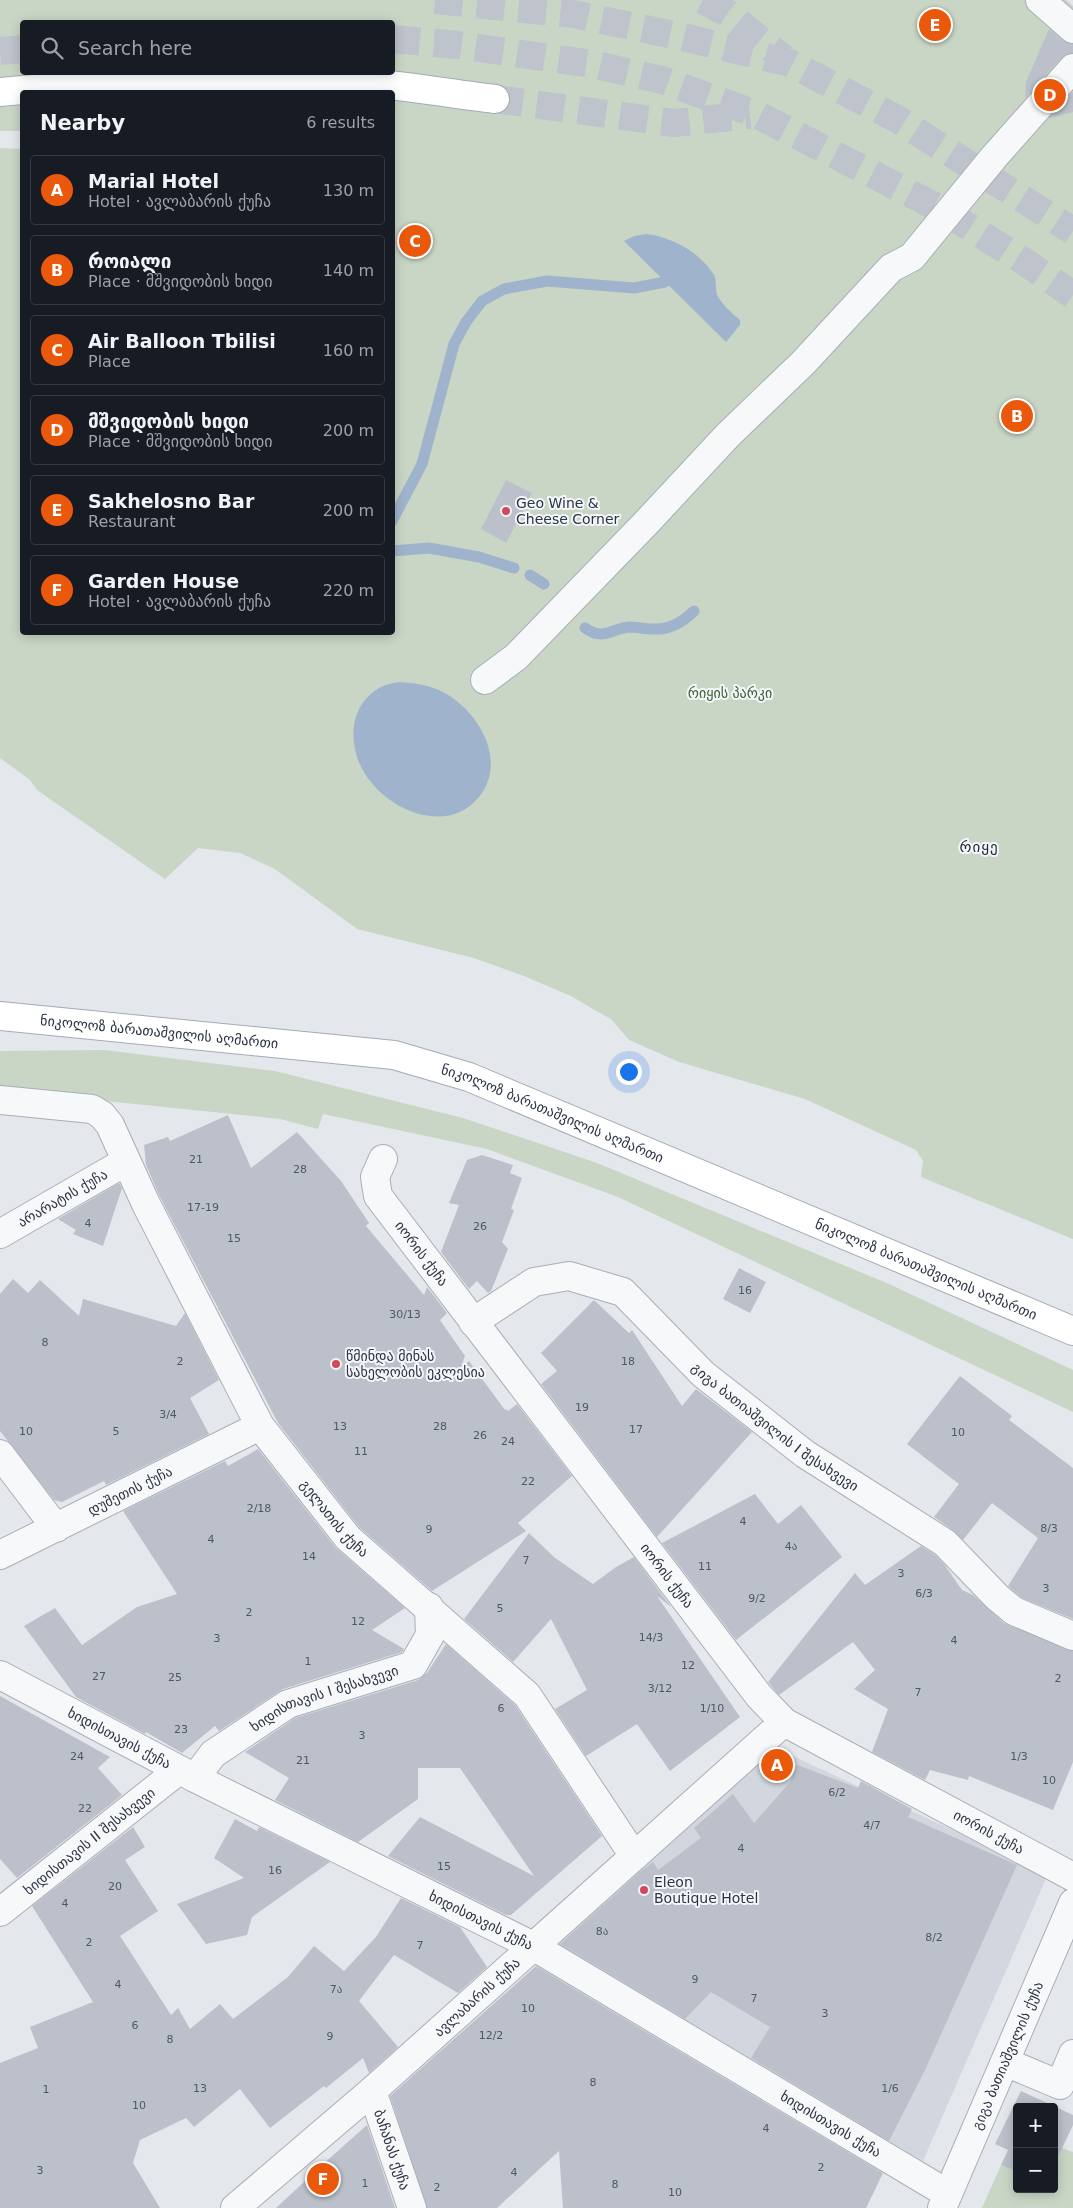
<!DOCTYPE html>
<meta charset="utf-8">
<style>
body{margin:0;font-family:"DejaVu Sans","Noto Sans Georgian",sans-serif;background:#20242c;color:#f1f3f6}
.controls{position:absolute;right:15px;bottom:15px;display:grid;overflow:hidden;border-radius:5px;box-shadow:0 2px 12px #0003}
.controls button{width:45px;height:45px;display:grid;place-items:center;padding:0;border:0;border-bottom:1px solid #363941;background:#171b24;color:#f1f3f6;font:25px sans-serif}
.you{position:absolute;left:628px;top:1071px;width:18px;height:18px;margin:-12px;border:4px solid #fff;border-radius:50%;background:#1a73e8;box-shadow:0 0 0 8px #1a73e833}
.badge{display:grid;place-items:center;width:32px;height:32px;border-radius:50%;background:#ea580c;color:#fff;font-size:16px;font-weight:700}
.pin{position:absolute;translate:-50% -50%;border:2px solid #fff;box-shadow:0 1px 5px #0006}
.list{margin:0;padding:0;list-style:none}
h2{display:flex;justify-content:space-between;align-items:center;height:65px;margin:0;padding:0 20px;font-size:21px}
h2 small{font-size:16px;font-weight:400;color:#9ea1a6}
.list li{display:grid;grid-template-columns:32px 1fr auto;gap:15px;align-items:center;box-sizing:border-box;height:70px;margin:0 10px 10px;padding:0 10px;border:1px solid #363941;border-radius:5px}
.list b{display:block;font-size:19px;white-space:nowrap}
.list p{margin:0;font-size:16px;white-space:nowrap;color:#9ea1a6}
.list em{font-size:16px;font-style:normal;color:#9ea1a6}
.icon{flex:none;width:28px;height:28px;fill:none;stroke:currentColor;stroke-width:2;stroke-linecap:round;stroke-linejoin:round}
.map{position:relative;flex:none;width:1073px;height:2208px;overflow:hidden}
.search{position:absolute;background:#171b24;box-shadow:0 2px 12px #0003;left:20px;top:20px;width:375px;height:55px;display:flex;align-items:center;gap:12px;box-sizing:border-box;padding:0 18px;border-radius:5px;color:#9ea1a6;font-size:19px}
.panel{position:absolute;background:#171b24;box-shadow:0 2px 12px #0003;left:20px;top:90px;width:375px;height:545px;border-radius:5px}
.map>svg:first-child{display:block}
.built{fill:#d2d6de}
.green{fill:#c9d6c5}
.water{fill:#9fb4cc}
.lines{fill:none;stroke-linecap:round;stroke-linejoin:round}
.stream{stroke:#9fb4cc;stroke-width:11}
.building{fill:#bbc0ca}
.primary-tunnel{stroke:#bfc3cb;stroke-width:28;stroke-dasharray:28 14;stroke-linecap:butt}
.street-casing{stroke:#a9aeb7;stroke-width:30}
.primary-casing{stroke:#a3abb8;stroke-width:30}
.street{stroke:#f7f8fa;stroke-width:28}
.primary{stroke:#fff;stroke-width:28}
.poi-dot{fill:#d1495b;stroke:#f4f6f9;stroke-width:2}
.labels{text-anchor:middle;stroke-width:4;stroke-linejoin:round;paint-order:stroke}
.number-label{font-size:11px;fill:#4f5766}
.poi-label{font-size:14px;fill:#2b3445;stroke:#f4f6f9;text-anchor:start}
.park-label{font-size:14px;fill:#3f6138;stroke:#f4f6f9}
.street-label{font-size:14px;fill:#2b3445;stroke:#f4f6f9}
.neighbourhood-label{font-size:15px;letter-spacing:1px;fill:#1d2536;stroke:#f4f6f9}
</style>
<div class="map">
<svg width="1073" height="2208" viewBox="0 0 1073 2208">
<rect width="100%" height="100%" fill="#e4e7ec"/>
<path class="built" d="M773,1747L1048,1874L923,2161L552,1940Z"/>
<path class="green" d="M0,0H1066L1073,6V1239L921,1177L923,1161L916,1150L805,1099L679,1062L629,1040L612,1020L571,996L524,976L474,958L357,929L275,869L240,853L198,848L165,879L37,790L30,780L0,758V148L22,149V632H392L393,100L493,112L497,85L393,72L392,22H22V72L56,73L0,78Z
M22,105V131H0V107Z
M104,1050L275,1071L463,1118L597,1163L889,1284L1073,1370V1412L618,1197L487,1149L323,1114L318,1129L280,1119L0,1090V1051Z
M1062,2148L1073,2152V2208H982L1001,2165L1017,2172V2189H1054V2165Z"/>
<path class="water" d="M646,234C672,237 700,252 714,275C717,281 715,288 717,294C721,304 732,313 740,320V325L726,342L624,241L634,236Z
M399,682C415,683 429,685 443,692C479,711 508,761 479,797C450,833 396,814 371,782C347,754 345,706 381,687C387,684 394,683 399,682Z"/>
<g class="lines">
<path class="stream" d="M392,521L422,464L454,344L466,322L482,301L504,289L547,281L634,288L665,282
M392,551L429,548L479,557L514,568
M530,575L544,584
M585,628C604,641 610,629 629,627C637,627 645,629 653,629C669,630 683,622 694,611"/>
</g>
<path class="building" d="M1049,29L1063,41L1073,44V53L1061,58L1025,98L1026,82Z
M1073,92V112L1049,118Z
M506,480L532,493L506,543L481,529Z
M228,1115L251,1168L297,1132L341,1181L369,1223L366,1226L424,1295L427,1287L447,1313L440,1320L465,1356L460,1370L469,1361L505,1410L506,1409L508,1411L517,1404L572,1476L518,1523L526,1531L432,1591L359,1527L278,1423L160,1197L146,1165L144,1145L168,1137L170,1141Z
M482,1155L513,1165L510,1173L522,1178L511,1209L514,1210L502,1242L508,1249L491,1291L488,1293L477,1281L469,1289L441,1252L459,1205L449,1203L467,1160Z
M119,1183L122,1188L103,1246L73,1234L76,1230L58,1219Z
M739,1268L766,1282L750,1313L723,1299Z
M13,1279L28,1293L40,1280L79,1316L83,1299L176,1326L185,1313L219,1380L190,1398L209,1434L106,1485L104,1481L62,1502L54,1500L0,1431V1294Z
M594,1300L629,1333L632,1330L682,1406L696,1389L752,1432L657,1537L541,1384L557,1371L541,1353Z
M960,1376L1012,1416L1009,1420L1073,1468V1619L1022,1598L1008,1586L1038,1538L992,1503L963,1540L953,1530L934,1517L959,1484L907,1444Z
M258,1449L336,1548L405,1608L372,1630L404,1649L402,1652L283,1689L219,1731L215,1726L182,1753L146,1732L145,1734L76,1697L24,1626L55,1608L82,1645L137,1607L177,1594L123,1511L225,1461L228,1466Z
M755,1494L778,1524L801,1505L842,1557L736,1640L662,1543Z
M529,1533L555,1558L593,1584L616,1567L634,1557L671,1607L657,1596L740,1717L670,1771L637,1724L586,1756L555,1709L587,1690L551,1619L513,1662L464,1619Z
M921,1546L935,1555L944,1564L962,1590L973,1595L1004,1623L1073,1651V1762L1053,1810L969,1776L968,1780L930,1770L925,1780L872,1752L888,1709L854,1689L875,1670L853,1642L779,1695L768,1682L855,1573L865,1585Z
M446,1644L515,1705L602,1836L511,1915H506L388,1856L420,1817L534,1876L460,1768H418V1799L358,1842L275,1800L289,1778L245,1752L295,1718L418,1680L427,1673Z
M0,1696L110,1757L98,1768L122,1795L17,1878L0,1859Z
M797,1765L858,1788L861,1781L912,1809L908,1817L1017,1865L925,2070L889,2141L751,2058L770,2027L711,1992L685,2019L560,1944L641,1871L653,1862L658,1870L701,1838L694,1828L733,1794L754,1823L790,1782Z
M235,1819L257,1831L259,1827L330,1862L252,1917L247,1935L206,1944L177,1904L244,1878L214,1858Z
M133,1827L145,1847L125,1860L158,1911L120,1936L171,2015L178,2008L190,2029L220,2004L233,2019L288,1977L314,1946L344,1971L376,1937L401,1898L460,1927L487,1967L458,1993L394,1955L359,2001L398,2047L369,2073L363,2058L326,2088L324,2086L270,2128L240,2089L194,2127L186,2118L140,2140L133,2163L160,2208H0V2063L38,2048L30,2027L93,2002L32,1906Z
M536,1966L883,2173L866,2208H563L559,2151L497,2208H427L390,2096Z
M1021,2091L1073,2115V2125L1054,2165V2107H1017V2172L1001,2165L1008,2150L995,2144Z
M367,2125L395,2208H276L330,2158Z"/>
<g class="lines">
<path class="primary-tunnel" d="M435,0L573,14L679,36L790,63L897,119L1073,231
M703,0L727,13L783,58
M392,39L458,45L592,64L662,80L756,114L944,211L1028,264L1073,295
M0,51L22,49
M495,99L674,123L750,115"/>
<g class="street-casing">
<g id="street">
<path d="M1040,0L1073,29"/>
<path d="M485,680L516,657L646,523L728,435L803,363L891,268L912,257L994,157L1073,68"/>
<path id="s1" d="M0,1100L92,1109L102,1115L110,1125L146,1204L260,1426L348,1538L527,1695L634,1856"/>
<path id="s2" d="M383,1159L375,1177L378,1196L759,1696L784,1722L1073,1877"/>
<path id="s3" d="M0,1234L125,1162"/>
<path id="s4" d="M473,1322L534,1282L569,1276L623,1292L703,1374L805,1454L945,1543L997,1597L1014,1611L1073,1636"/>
<path d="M0,1454L56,1528"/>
<path id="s5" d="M0,1555L260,1426"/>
<path id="s6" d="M0,1675L195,1778L533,1946L948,2194"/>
<path id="s7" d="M195,1778L213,1754L288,1704L413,1665L430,1635L429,1607"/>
<path id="s8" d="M0,1912L179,1770"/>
<path d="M1005,2062L1060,2085L1073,2054"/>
<path id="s9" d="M372,2091L412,2208"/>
<path id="s10" d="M235,2208L372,2091L784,1722"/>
<path id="s11" d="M942,2208L1073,1903"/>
</g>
</g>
<g class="primary-casing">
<g id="primary">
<path d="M0,92C122,80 244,75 367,83C409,86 452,94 495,99"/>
<path id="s12" d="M0,1016L394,1055L469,1077L1073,1331"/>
</g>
</g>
<use href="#street" class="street"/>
<use href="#primary" class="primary"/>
</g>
<g class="poi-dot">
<circle cx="506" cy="511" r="5"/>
<circle cx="336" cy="1364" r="5"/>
<circle cx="644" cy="1890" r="5"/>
</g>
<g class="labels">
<g class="number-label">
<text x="196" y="1163">21</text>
<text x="300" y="1173">28</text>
<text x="203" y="1211">17-19</text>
<text x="88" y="1227">4</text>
<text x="480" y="1230">26</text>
<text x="234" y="1242">15</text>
<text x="745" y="1294">16</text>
<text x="405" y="1318">30/13</text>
<text x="45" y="1346">8</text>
<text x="180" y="1365">2</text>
<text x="628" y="1365">18</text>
<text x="582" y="1411">19</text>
<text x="168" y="1418">3/4</text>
<text x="340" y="1430">13</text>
<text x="440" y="1430">28</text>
<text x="636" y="1433">17</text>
<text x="26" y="1435">10</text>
<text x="116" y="1435">5</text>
<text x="958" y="1436">10</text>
<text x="480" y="1439">26</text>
<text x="508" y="1445">24</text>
<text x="361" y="1455">11</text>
<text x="528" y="1485">22</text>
<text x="259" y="1512">2/18</text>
<text x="743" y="1525">4</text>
<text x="1049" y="1532">8/3</text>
<text x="429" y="1533">9</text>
<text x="211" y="1543">4</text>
<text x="791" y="1550">4ა</text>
<text x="309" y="1560">14</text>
<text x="526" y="1564">7</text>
<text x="705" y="1570">11</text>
<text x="901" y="1577">3</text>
<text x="1046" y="1592">3</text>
<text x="924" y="1597">6/3</text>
<text x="757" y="1602">9/2</text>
<text x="500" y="1612">5</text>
<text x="249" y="1616">2</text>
<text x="358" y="1625">12</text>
<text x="651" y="1641">14/3</text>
<text x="217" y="1642">3</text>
<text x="954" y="1644">4</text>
<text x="308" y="1665">1</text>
<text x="688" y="1669">12</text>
<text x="99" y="1680">27</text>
<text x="175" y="1681">25</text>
<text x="1058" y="1682">2</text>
<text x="660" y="1692">3/12</text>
<text x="918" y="1696">7</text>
<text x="501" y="1712">6</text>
<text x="712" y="1712">1/10</text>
<text x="181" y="1733">23</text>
<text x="362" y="1739">3</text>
<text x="77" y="1760">24</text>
<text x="1019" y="1760">1/3</text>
<text x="303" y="1764">21</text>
<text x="1049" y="1784">10</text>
<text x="837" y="1796">6/2</text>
<text x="85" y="1812">22</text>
<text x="872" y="1829">4/7</text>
<text x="741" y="1852">4</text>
<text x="444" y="1870">15</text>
<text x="275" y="1874">16</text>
<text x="115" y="1890">20</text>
<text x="65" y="1907">4</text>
<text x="602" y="1935">8ა</text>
<text x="934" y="1941">8/2</text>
<text x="89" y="1946">2</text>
<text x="420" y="1949">7</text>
<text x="695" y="1983">9</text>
<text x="118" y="1988">4</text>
<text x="336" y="1993">7ა</text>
<text x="754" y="2002">7</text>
<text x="528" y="2012">10</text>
<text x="825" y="2017">3</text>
<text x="135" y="2029">6</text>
<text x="491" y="2039">12/2</text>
<text x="330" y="2040">9</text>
<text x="170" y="2043">8</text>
<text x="593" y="2086">8</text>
<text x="200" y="2092">13</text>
<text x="890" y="2092">1/6</text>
<text x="46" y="2093">1</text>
<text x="139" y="2109">10</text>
<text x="766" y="2132">4</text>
<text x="821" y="2171">2</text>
<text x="40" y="2174">3</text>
<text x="514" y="2176">4</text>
<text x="365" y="2187">1</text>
<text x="615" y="2188">8</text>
<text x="437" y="2191">2</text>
<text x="675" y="2196">10</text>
</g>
<g class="poi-label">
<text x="516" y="508">Geo Wine &amp;<tspan x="516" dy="16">Cheese Corner</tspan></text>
<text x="346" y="1361">წმინდა მინას<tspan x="346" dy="16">სახელობის ეკლესია</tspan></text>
<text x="654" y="1887">Eleon<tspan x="654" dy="16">Boutique Hotel</tspan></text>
</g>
<g class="park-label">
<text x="730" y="698">რიყის პარკი</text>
</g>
<g class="street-label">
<text dy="5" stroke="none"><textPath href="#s12" startOffset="160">ნიკოლოზ ბარათაშვილის აღმართი</textPath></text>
<text dy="5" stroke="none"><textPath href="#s12" startOffset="565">ნიკოლოზ ბარათაშვილის აღმართი</textPath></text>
<text dy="5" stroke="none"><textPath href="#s3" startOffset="72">არარატის ქუჩა</textPath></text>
<text dy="5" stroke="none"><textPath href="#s2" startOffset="111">იორის ქუჩა</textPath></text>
<text dy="5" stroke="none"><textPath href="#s12" startOffset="970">ნიკოლოზ ბარათაშვილის აღმართი</textPath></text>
<text dy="5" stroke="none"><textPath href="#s4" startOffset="369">გიგა ბათიაშვილის I შესახვევი</textPath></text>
<text dy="5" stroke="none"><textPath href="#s5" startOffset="145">დუშეთის ქუჩა</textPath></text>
<text dy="5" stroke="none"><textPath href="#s1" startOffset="572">გელათის ქუჩა</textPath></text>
<text dy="5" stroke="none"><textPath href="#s2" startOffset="516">იორის ქუჩა</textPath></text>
<text dy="5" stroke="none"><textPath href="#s7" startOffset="156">ხიდისთავის I შესახვევი</textPath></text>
<text dy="5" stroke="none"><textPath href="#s6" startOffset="135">ხიდისთავის ქუჩა</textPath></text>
<text dy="5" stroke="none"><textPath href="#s2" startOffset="936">იორის ქუჩა</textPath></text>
<text dy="5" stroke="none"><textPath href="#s8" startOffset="114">ხიდისთავის II შესახვევი</textPath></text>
<text dy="5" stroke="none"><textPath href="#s6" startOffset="540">ხიდისთავის ქუჩა</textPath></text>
<text dy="5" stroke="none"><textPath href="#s10" startOffset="321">ავლაბარის ქუჩა</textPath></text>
<text dy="5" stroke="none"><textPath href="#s11" startOffset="166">გიგა ბათიაშვილის ქუჩა</textPath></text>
<text dy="5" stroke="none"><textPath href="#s6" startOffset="945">ხიდისთავის ქუჩა</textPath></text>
<text dy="5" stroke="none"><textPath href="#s9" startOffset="62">ბაჩანას ქუჩა</textPath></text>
</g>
<g class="neighbourhood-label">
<text x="979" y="852">რიყე</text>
</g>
</g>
</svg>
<div class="controls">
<button>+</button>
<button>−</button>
</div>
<div class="you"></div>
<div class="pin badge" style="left:777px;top:1765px">A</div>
<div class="pin badge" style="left:1017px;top:416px">B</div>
<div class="pin badge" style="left:415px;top:241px">C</div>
<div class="pin badge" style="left:1050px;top:95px">D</div>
<div class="pin badge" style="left:935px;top:25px">E</div>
<div class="pin badge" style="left:323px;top:2179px">F</div>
<div class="search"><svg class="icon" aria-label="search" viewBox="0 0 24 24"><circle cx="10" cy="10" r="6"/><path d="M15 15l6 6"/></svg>Search here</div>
<section class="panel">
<h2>Nearby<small>6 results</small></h2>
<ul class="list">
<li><span class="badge">A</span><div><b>Marial Hotel</b><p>Hotel · ავლაბარის ქუჩა</p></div><em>130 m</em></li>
<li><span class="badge">B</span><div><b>როიალი</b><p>Place · მშვიდობის ხიდი</p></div><em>140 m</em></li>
<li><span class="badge">C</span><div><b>Air Balloon Tbilisi</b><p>Place</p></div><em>160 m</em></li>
<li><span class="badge">D</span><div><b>მშვიდობის ხიდი</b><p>Place · მშვიდობის ხიდი</p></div><em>200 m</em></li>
<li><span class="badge">E</span><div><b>Sakhelosno Bar</b><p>Restaurant</p></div><em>200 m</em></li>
<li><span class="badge">F</span><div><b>Garden House</b><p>Hotel · ავლაბარის ქუჩა</p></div><em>220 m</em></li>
</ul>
</section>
</div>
